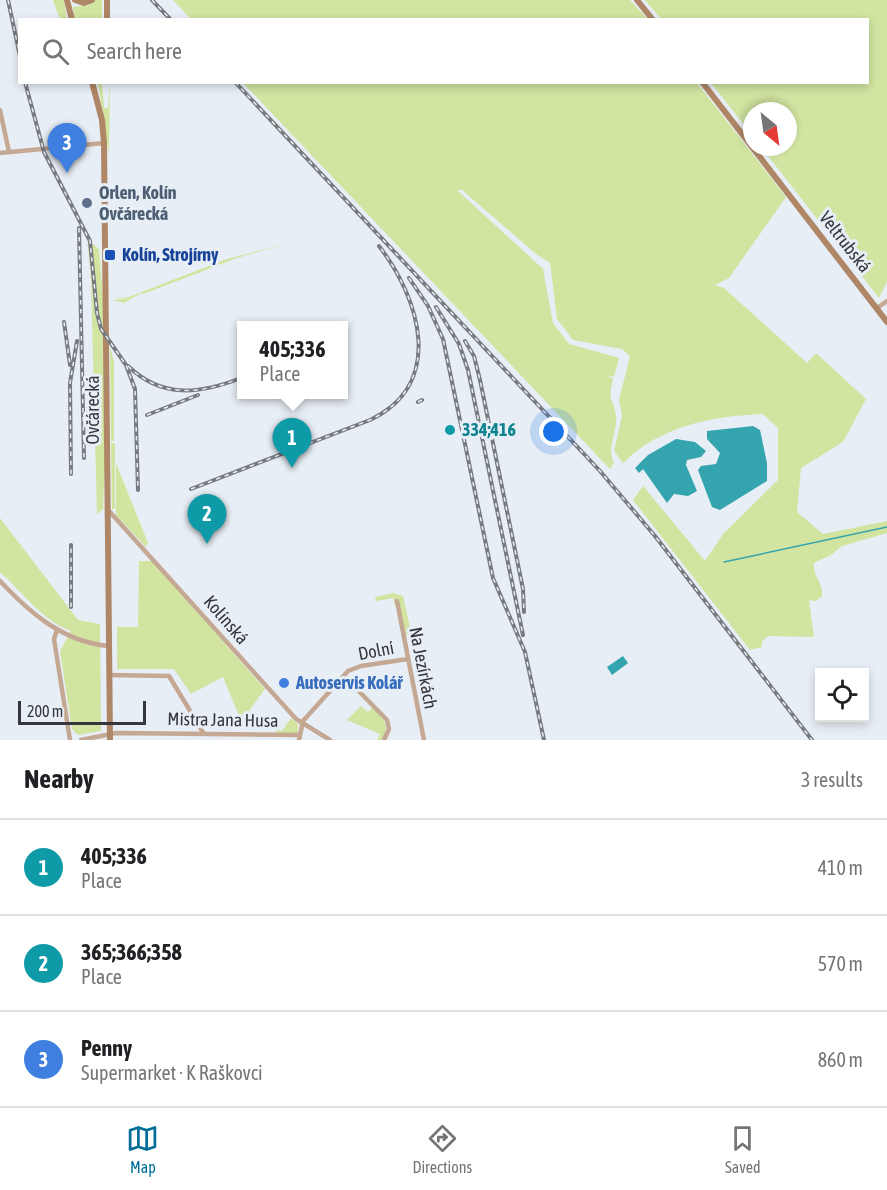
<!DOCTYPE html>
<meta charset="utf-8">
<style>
body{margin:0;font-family:"Asap Condensed",sans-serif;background:#f2f2f2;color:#202124}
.controls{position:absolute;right:18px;bottom:18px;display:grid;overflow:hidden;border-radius:0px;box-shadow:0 3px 9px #0003}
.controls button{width:54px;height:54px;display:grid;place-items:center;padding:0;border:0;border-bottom:2px solid #e0e0e0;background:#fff;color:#202124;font:30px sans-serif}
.compass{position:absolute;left:743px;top:102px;width:54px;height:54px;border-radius:50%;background:#fff;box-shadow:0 3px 9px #0003;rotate:151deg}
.scale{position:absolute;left:18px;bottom:15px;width:128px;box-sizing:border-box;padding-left:6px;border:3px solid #35373a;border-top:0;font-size:16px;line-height:21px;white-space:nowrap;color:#35373a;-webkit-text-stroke:4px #e8eef5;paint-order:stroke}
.you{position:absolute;left:554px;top:432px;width:21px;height:21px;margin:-15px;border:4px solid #fff;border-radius:50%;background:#1a73e8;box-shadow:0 0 0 9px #1a73e833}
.badge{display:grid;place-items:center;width:39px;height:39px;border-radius:50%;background:#016e9a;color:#fff;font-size:20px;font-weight:700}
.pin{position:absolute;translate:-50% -50px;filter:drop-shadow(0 2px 3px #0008)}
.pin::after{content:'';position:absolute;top:32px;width:21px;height:18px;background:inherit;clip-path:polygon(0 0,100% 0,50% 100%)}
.popup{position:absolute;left:237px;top:321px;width:111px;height:78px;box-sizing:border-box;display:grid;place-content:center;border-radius:0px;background:#fff;filter:drop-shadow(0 2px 4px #0005);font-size:20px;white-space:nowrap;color:#757577}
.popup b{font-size:22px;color:#202124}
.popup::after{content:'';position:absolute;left:50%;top:100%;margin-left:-12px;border:12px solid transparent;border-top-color:#fff}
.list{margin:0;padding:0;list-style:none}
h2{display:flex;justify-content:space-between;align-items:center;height:78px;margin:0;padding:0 24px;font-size:26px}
h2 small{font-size:20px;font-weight:400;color:#757577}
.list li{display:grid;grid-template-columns:39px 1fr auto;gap:18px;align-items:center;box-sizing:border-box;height:96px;padding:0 24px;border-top:2px solid #e0e0e0}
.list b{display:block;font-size:22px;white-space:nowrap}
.list p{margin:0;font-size:20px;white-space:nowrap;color:#757577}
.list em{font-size:20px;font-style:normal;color:#757577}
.icon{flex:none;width:33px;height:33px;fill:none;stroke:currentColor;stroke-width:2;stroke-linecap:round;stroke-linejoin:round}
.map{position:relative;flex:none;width:887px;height:740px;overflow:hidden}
.search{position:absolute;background:#fff;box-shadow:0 3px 9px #0003;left:18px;right:18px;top:18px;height:66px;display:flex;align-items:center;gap:15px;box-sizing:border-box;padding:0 21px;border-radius:0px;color:#757577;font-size:22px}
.sheet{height:366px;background:#fff}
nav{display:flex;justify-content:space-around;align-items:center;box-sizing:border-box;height:84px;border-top:2px solid #e0e0e0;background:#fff;font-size:16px;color:#757577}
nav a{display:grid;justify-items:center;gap:3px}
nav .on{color:#016e9a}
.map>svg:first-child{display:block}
.green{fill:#d1e4a0}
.water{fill:#34a4af}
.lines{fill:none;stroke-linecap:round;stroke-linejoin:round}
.stream{stroke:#34a4af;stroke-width:1.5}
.street{stroke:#c4a893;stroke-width:4.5}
.secondary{stroke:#af8666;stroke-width:6}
.rail-casing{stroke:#777a7f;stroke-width:4}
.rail{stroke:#e8eef5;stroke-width:1.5;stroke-dasharray:4.5;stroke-linecap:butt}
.service-dot{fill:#5c6f8a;stroke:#e8eef5;stroke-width:2}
.transit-dot{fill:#1a4fb4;stroke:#e8eef5;stroke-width:2}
.culture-dot{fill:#0f9aa8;stroke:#e8eef5;stroke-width:2}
.shop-dot{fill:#3f7fe0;stroke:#e8eef5;stroke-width:2}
.labels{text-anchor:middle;stroke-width:6;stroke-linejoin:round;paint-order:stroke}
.service-label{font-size:18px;font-weight:bold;fill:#4e5e75;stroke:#e8eef5;text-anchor:start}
.street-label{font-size:18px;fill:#35373a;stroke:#e8eef5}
.transit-label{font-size:18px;font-weight:bold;fill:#164399;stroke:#e8eef5;text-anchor:start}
.culture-label{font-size:18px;font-weight:bold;fill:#0d838f;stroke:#e8eef5;text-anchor:start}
.shop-label{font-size:18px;font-weight:bold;fill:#366cbe;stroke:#e8eef5;text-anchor:start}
</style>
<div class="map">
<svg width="887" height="740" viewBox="0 0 887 740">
<rect width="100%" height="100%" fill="#e8eef5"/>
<path class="green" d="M53,0H64L67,19H60Z
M95,0H102V19H74L73,7L88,5Z
M173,0H630L648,19L192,20Z
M645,0H887V282L879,298L761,147H788V111H752V135L711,83L868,82V20L661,19Z
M98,83H102L104,108H108L110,83L109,155Z
M243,83H697L786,197L729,278L715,285L724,288L807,363L816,353L866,399L843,442L801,468L797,512L823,534L887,521V533L842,546L831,555L814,563C812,575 824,584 822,596L816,601L809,600L814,637L768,636L762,641V647L750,650L633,500L643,486L705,561L723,534L778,480V428L763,414C712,416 660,426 623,463L614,451L622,416L619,400L630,356L622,349L573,340L557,319L550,263L536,254L462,190H457L543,269L553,323L569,344L619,358L614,377L607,375L613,379C607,404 613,395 616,416C618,432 606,448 614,463L610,469Z
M291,242L237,258L143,294L141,293L124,303L113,300L129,298L113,297H129L224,260Z
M93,244L99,249L103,297L106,439L103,509L97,514L91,279L88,246L85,245Z
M110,347L114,361V441H111Z
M111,443H115V509H112Z
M116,463L148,543L146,547L116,515Z
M0,518L78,620L100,624L101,731L78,735L72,729L60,651L71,631C40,619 24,593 0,572Z
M139,561H152L265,689L248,712L239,716L223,677L191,694L174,669H117V627H138Z
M393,593L403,596L411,632L406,635L399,605L395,606L393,598L376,601L375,597Z
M368,704C381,716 391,722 383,740H377L380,734L347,720L361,706L368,712L372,708Z
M291,718L298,724V733H276L277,730L282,731Z"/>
<path class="water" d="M753,426L760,430L767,463V481L720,510L712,507L698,470L701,466L716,464L720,453L707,439V431Z
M676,439L695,442L706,451L701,457L687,460L686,465L697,491L688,496L674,494L667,503L643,469L639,473L635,468L648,455Z
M623,656L628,663L612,675L607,667Z"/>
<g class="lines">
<path class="stream" d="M724,562L887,527"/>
<path class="street" d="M0,110L9,152
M0,153L104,143
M877,308L887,301
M109,511L296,719L330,740
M0,581C30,613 63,642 109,646
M397,601L424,740
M57,630L54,639L70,740
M109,675L169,676L204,734
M344,676L387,720L389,729L384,740
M81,740L116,733L300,735
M299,740L303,721L348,671L361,666L408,659"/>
<path class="secondary" d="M67,0L72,20
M75,0L84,3L92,0
M637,0L653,20
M107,20V0
M92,82L102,120L104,143L110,740
M702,82L887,322"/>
<g class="rail-casing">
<path id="rail" d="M8,0L20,56
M152,0L171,20
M25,82L44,152L90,241L97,313L101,329L126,365L135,389L138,490
M235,82L600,471L655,536L812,740
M79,228L84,458
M409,278L428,306L443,339L493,578L525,652L544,740
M436,307L459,344L468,370L523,635
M64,322L70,365
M465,341L474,356L480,380L523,589L524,612
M128,366C162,399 200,394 241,378
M418,402L422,400
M147,415L198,395
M71,474L70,383L77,341
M191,489L370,420C446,384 420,299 379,246
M71,607V545"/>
</g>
<use href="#rail" class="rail"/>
</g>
<circle class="service-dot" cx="87" cy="203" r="6"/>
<rect class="transit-dot" x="104" y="249" width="12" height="12" rx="3"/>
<circle class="culture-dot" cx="450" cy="430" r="6"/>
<circle class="shop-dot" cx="284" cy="683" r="6"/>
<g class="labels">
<g class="service-label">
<text x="99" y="199">Orlen, Kolín<tspan x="99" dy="21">Ovčárecká</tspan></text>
</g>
<g class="street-label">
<text transform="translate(845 242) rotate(52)" y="6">Veltrubská</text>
<text transform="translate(93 410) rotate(-90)" y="6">Ovčárecká</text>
<text transform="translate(226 620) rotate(49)" y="6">Kolínská</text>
<text transform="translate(376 651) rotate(-11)" y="6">Dolní</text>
<text transform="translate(423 668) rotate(79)" y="6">Na Jezírkách</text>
<text transform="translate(223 720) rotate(1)" y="6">Mistra Jana Husa</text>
</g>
<g class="transit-label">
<text x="122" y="261">Kolín, Strojírny</text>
</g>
<g class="culture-label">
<text x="462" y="436">334;416</text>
</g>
<g class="shop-label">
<text x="296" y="689">Autoservis Kolář</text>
</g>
</g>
</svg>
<div class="controls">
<button><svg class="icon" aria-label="locate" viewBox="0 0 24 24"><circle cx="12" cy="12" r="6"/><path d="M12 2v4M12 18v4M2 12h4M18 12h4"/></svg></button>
</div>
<svg class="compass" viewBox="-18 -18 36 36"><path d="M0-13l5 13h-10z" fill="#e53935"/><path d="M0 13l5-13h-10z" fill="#757577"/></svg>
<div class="scale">200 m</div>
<div class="you"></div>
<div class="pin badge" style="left:292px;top:468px;background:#0f9aa8">1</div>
<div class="popup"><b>405;336</b>Place</div>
<div class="pin badge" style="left:207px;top:544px;background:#0f9aa8">2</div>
<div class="pin badge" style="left:67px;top:173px;background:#3f7fe0">3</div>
<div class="search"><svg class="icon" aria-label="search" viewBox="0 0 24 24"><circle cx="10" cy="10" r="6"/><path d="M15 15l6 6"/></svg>Search here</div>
</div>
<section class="sheet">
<h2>Nearby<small>3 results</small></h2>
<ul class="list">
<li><span class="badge" style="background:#0f9aa8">1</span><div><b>405;336</b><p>Place</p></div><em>410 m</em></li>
<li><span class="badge" style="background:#0f9aa8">2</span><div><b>365;366;358</b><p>Place</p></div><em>570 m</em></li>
<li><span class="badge" style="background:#3f7fe0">3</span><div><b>Penny</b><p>Supermarket · K Raškovci</p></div><em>860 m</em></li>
</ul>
</section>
<nav>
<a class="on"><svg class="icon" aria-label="map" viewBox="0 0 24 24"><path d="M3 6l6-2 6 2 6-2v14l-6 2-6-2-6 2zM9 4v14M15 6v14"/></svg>Map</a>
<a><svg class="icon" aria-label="directions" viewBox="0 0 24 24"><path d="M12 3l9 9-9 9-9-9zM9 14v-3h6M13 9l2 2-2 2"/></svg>Directions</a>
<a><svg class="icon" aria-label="saved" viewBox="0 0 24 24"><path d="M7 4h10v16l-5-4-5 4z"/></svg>Saved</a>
</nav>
